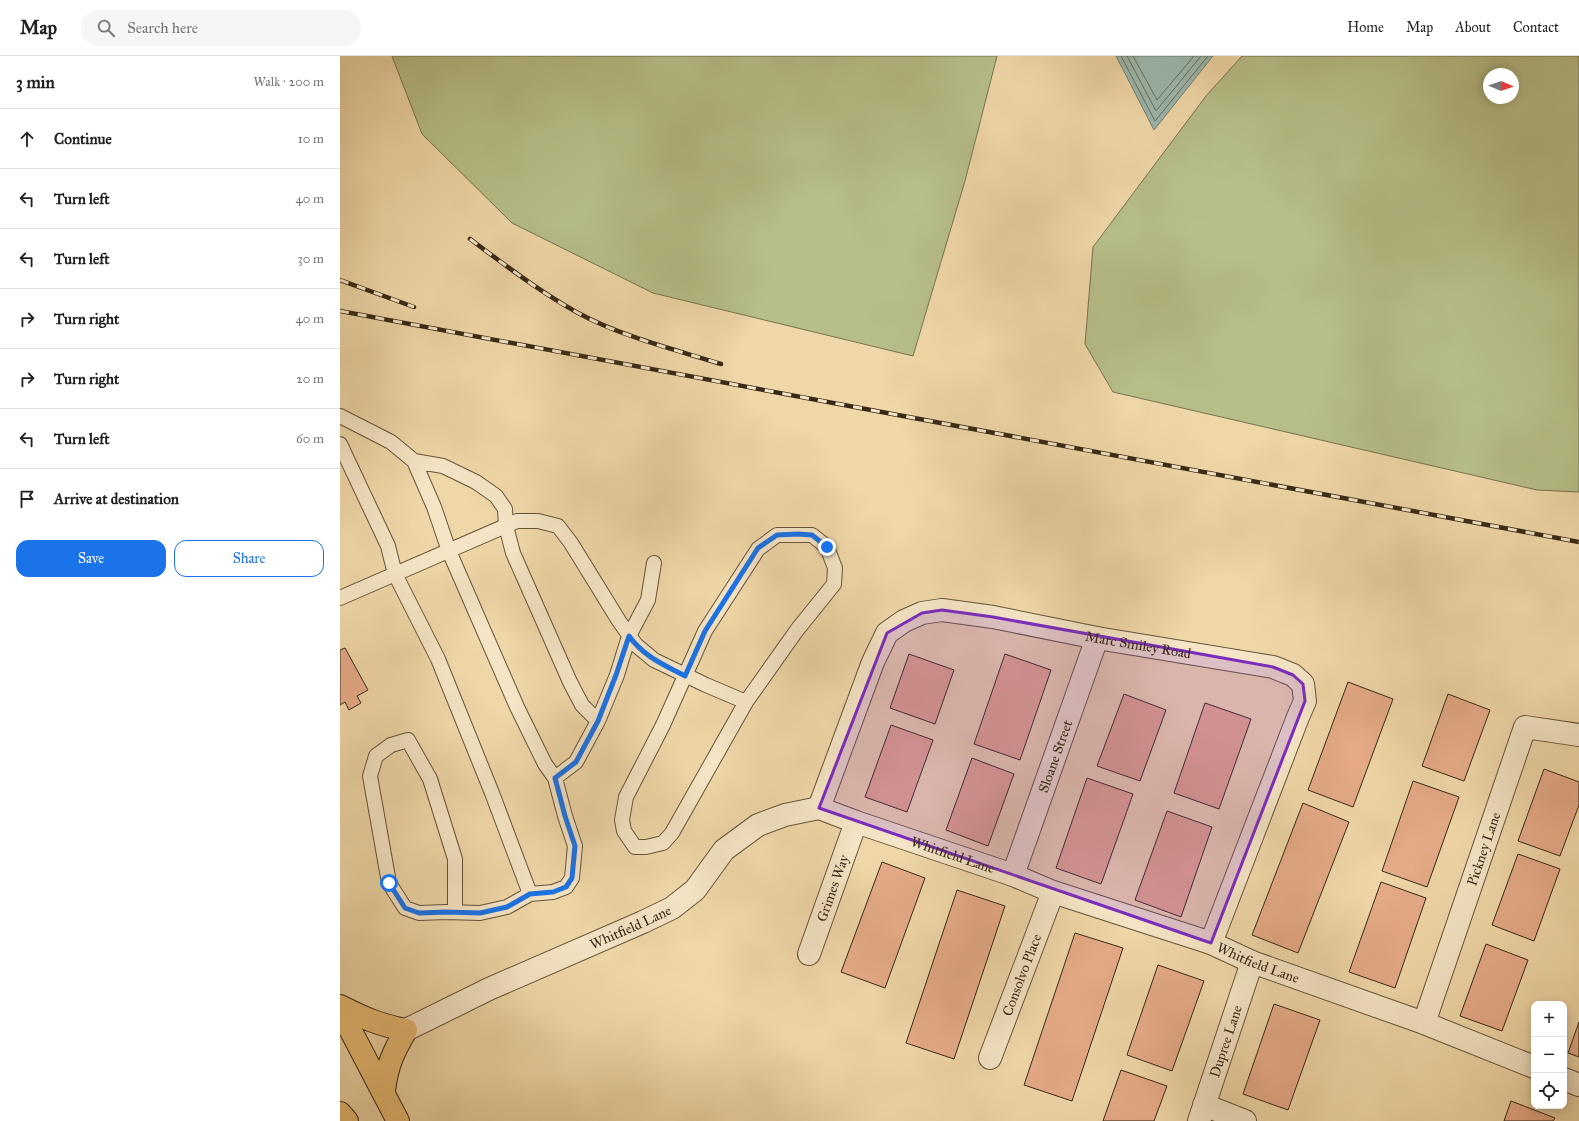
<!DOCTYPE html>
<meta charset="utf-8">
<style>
body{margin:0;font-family:"IM FELL Great Primer",serif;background:#f6f6f6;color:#202124}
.controls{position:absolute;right:12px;bottom:12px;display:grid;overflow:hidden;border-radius:8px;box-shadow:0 2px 10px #0003}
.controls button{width:36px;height:36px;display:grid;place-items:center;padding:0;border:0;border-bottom:1px solid #e0e0e0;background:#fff;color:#202124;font:20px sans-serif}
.compass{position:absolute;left:1143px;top:12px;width:36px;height:36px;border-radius:50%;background:#fff;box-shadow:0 2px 10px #0003;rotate:92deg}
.stop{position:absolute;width:12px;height:12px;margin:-9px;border:3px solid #1a73e8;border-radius:50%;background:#fff}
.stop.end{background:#1a73e8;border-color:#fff;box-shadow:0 1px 4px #0008}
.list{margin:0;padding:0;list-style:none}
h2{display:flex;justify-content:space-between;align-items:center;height:52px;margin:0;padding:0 16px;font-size:17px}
h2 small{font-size:13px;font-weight:400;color:#757577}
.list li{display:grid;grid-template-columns:26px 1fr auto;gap:12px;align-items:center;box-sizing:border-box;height:60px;padding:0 16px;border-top:1px solid #e0e0e0}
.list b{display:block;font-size:15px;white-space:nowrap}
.list em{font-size:13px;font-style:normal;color:#757577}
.actions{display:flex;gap:8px;padding:12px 16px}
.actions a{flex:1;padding:9px 0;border:1px solid #1a73e8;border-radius:12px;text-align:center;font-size:14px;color:#1a73e8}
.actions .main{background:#1a73e8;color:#fff}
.icon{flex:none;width:22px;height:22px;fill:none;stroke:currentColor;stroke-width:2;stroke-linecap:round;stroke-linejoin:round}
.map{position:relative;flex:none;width:1239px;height:1065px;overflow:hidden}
header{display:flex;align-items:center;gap:24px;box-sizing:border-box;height:56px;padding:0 20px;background:#fff;border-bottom:1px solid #e0e0e0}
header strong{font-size:19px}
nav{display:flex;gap:22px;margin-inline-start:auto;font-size:14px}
.search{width:280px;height:36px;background:#f6f6f6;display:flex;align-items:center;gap:10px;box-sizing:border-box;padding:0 14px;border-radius:22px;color:#757577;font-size:15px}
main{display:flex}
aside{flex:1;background:#fff}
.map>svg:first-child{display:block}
.green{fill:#b7bf89;stroke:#787450;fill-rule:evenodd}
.water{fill:#9bb8ae;stroke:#737f71}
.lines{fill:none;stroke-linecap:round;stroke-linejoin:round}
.shore{stroke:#6a7062;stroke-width:1}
.building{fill:#e6ab88;stroke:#382916}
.lane-casing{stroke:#66543a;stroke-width:16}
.street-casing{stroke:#66543a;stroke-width:24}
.primary-casing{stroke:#382916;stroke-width:24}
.lane{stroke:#f5e5c6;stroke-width:14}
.street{stroke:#f5e5c6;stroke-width:22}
.primary{stroke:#e8bc74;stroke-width:22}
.rail-casing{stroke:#382916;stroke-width:4.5}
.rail{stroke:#f5e5c6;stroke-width:3;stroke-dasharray:9;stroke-linecap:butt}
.route{stroke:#1a73e8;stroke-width:5}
.marked{fill:#7b2cbf;fill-opacity:0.2;stroke:#7b2cbf;stroke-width:3;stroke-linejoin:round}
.labels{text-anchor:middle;stroke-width:3.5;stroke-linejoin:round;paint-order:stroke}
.street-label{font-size:14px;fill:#382916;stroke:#f5e5c6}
</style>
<header>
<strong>Map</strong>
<div class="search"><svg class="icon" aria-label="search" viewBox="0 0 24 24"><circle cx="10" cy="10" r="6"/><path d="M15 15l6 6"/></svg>Search here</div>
<nav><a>Home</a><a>Map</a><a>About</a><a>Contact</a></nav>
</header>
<main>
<aside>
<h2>3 min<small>Walk · 200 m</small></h2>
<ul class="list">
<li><svg class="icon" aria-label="ahead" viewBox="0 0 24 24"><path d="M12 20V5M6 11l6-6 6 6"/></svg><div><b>Continue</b></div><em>10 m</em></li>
<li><svg class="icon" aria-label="left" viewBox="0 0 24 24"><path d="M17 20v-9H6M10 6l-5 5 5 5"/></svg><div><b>Turn left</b></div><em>40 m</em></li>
<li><svg class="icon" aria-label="left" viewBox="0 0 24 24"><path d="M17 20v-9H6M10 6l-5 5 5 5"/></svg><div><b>Turn left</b></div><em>30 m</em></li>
<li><svg class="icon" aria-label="right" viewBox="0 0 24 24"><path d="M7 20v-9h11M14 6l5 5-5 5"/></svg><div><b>Turn right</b></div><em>40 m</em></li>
<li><svg class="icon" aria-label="right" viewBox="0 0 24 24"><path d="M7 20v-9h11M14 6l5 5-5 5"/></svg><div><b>Turn right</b></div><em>20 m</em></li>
<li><svg class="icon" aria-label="left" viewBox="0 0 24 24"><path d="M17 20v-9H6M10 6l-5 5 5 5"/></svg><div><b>Turn left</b></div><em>60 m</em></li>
<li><svg class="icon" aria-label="arrive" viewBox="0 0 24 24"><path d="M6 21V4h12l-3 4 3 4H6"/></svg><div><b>Arrive at destination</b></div></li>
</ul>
<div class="actions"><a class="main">Save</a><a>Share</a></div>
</aside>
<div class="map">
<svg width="1239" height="1065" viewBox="0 0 1239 1065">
<rect width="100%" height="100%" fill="#f0d7a8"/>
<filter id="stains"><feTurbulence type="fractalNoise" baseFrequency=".005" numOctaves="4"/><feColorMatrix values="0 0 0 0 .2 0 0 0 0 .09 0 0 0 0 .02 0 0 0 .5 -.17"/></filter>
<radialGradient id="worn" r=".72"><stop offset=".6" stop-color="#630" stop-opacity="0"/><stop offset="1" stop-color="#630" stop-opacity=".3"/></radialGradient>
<path class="green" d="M52,0H657L625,125L573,300L313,237L172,167L82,78Z
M902,0H1239V436L1197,434L773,336L745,288L753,191L866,40ZM1149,18H1173V42H1149Z"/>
<path class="water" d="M776,0H873L814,74Z"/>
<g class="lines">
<path class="shore" d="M781,0L815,65L868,0
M787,0L816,55L861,0
M793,0L817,44L854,0"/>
</g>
<path class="building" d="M5,592L28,634L17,640L21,647L9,654L5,646L0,649V594Z
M569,598L614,614L595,668L550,652Z
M665,598L711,614L680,704L634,688Z
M1008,626L1053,643L1013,751L968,734Z
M784,638L826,654L800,725L757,710Z
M1108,638L1150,654L1124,725L1082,710Z
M865,647L911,663L879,753L834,737Z
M551,669L593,684L567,756L525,741Z
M632,702L674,718L648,790L606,774Z
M1204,713L1239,726V749L1220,800L1178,785Z
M747,722L793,738L761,828L716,812Z
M1073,725L1119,741L1087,831L1042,815Z
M963,747L1009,766L958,897L912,879Z
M827,755L872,771L841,861L795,844Z
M1178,798L1220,813L1194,885L1152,869Z
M542,806L585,822L545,932L501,916Z
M1041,826L1086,842L1055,932L1009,916Z
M617,834L665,850L614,1003L566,987Z
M735,877L783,892L732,1045L684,1029Z
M1146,888L1188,904L1162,975L1120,960Z
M818,909L864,925L832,1015L787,999Z
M934,948L980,964L948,1054L903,1038Z
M1239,966V1001L1228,997Z
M781,1014L827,1030L814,1065H763Z
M1171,1045L1215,1062L1213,1065H1164Z"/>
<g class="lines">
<g class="lane-casing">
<path id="lane" d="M0,360L51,386L74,405
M0,388L48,490L55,518L98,603L152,737L190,838L167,851L140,857L106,856L79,857L65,852L49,827L30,720L36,700L51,689L68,684L90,723L115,803V856
M0,542L177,465H198L218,470L231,487L279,565L296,589L314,604L366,629L406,646L457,574L494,528L495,512L487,491L472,479H437L418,493L365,575L323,669L286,741L282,764L284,775L295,791H306L323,787L332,777L406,646
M258,665L242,649L230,626L173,497L166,470L165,453L156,440L136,426L103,410L74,405L94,451L109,495L177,651L205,708L215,722L236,706L258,665L277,619L289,580L308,544L314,507
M190,838L213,836L226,831L232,822L235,790L225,760L215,722"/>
</g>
<g class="street-casing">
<g id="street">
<path id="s1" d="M479,752L533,606L547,577L564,565L582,557L602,554L653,561L757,582L933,611L953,619L963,628L965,645L958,661L871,887"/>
<path id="s2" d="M673,819L757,582"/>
<path id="s3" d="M469,898L516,766"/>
<path id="s4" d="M1084,967L1185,671L1239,679"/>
<path id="s5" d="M66,974L149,933L303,866L332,852L355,834L384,794L418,769L445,759L479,752L516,766L673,819L713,836L871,887L912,906L1084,967L1194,1011"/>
<path id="s6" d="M650,1002L713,836"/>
<path d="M1224,1023L1239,1029"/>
<path d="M864,1049L905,1065"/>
<path id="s7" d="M859,1065L912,906"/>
</g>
</g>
<g class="primary-casing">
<path id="primary" d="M0,950C24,962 39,969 66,974C53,997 47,1009 44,1035
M0,954L58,1065
M0,1057L7,1065"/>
</g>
<use href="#lane" class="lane"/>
<use href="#street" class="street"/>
<use href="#primary" class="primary"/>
<g class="rail-casing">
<path id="rail" d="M130,183C165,209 200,236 238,257C283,281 333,293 381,308
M0,224L74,251
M0,255L1239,486"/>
</g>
<use href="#rail" class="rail"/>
</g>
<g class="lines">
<path class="route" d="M49,827L65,852L79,857L106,856L140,857L167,851L190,838L213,836L226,831L232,822L235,790L225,760L215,722L236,706L258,665L276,619L289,580C303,600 324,609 345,620L365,575L418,492L437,479L457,478L472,479L487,491"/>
</g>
<path class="marked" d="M602,554L653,561L933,611L953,619L963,628L965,645L871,887L479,752L547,577L582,557Z"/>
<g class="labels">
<g class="street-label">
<text dy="5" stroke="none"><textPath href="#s1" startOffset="448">Marc Smiley Road</textPath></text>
<text dy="5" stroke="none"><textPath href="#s2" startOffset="126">Sloane Street</textPath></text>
<text dy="5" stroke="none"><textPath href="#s4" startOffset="184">Pickney Lane</textPath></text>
<text dy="5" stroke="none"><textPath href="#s5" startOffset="619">Whitfield Lane</textPath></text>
<text dy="5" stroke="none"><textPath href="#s3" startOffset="70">Grimes Way</textPath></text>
<text dy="5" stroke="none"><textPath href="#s5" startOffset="247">Whitfield Lane</textPath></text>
<text dy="5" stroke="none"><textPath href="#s5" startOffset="943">Whitfield Lane</textPath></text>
<text dy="5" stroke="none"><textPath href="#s6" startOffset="89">Consolvo Place</textPath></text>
<text dy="5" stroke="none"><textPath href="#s7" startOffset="84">Dupree Lane</textPath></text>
</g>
</g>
<rect width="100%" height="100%" filter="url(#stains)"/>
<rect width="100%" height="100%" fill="url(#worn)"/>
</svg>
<div class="controls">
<button>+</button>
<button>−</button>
<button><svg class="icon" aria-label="locate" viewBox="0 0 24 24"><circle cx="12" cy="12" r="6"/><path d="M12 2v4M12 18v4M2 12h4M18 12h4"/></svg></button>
</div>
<svg class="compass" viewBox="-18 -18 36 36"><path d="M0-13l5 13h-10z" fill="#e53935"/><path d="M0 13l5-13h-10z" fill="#757577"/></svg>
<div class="stop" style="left:49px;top:827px"></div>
<div class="stop end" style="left:487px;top:491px"></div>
</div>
</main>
